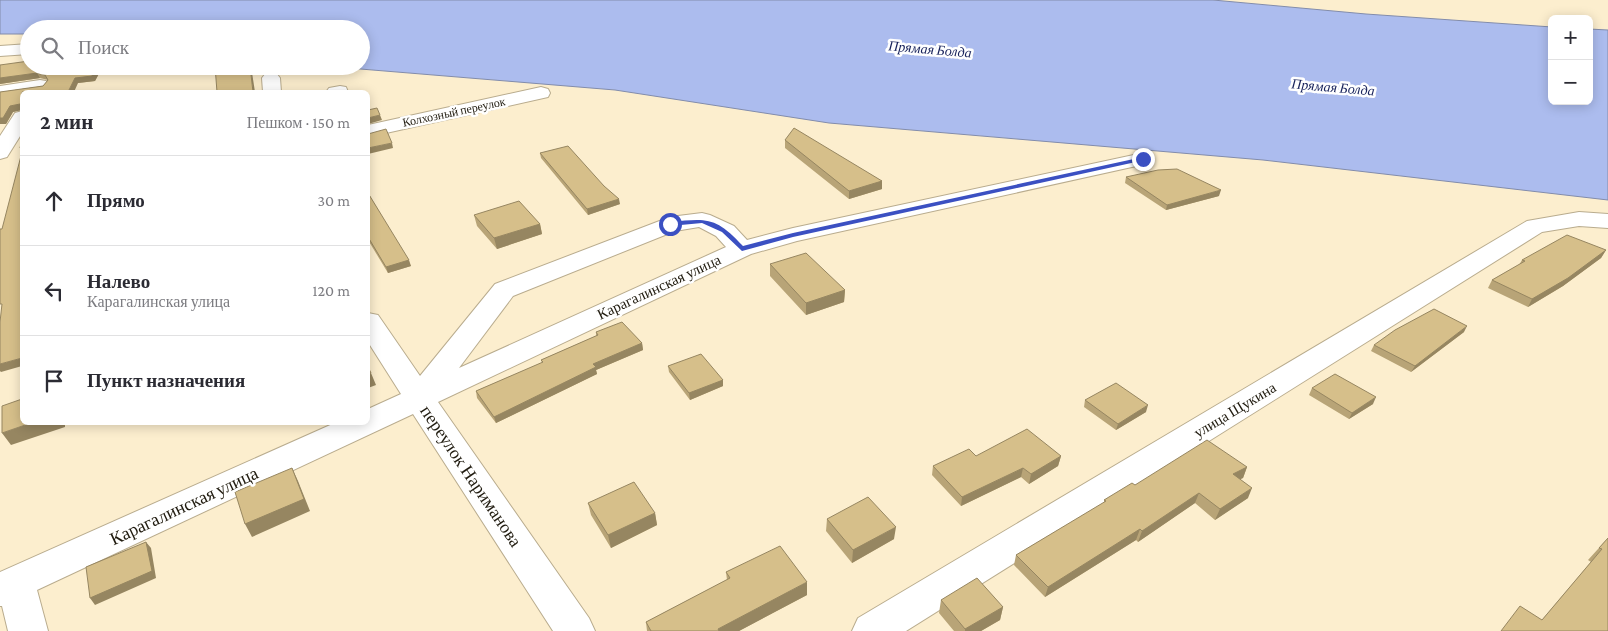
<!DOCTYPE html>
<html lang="ru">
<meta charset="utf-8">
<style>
body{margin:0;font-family:"Crimson Pro",serif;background:#f2f2f3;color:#2b2b33}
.controls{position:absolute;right:15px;top:15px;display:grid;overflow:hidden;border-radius:8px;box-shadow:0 2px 12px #0003}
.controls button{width:45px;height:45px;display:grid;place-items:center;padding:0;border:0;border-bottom:1px solid #e1e1e2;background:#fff;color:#2b2b33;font:25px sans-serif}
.stop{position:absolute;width:15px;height:15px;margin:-11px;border:4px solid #3b50c2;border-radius:50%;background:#fff}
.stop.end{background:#3b50c2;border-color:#fff;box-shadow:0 1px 5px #0008}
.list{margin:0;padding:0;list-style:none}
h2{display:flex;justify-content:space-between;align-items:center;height:65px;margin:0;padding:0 20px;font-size:21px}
h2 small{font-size:16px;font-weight:400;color:#7c7c81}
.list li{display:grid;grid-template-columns:32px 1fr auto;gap:15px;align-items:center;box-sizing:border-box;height:90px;padding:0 20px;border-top:1px solid #e1e1e2}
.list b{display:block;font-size:19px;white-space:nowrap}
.list p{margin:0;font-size:16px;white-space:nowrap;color:#7c7c81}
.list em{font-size:16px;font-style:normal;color:#7c7c81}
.icon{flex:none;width:28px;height:28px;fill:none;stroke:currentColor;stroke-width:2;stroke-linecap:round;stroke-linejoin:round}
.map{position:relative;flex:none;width:1608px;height:631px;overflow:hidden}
.search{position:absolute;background:#fff;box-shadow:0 2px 12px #0003;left:20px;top:20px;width:350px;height:55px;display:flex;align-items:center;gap:12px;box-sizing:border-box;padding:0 18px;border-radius:28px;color:#7c7c81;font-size:19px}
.panel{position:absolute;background:#fff;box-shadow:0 2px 12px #0003;left:20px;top:90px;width:350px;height:335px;border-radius:8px}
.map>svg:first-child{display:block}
.water{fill:#acbcee;stroke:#828cab}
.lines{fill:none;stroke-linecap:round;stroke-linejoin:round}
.minor-casing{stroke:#b9ac8e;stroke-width:2}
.minor{fill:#fff;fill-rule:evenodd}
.wall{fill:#b8a477}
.shaded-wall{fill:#968661}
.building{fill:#d6bf8a;stroke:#968661}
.route{fill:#3b50c2}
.labels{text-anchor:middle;stroke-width:5;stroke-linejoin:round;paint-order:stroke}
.far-street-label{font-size:12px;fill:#201b0f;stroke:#fff}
.far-water-label{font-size:14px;font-style:italic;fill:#17225b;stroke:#fff}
.street-label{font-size:15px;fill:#201b0f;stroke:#fff}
.near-street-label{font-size:18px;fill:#201b0f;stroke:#fff}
</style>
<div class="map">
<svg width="1608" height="631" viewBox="0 0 1608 631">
<rect width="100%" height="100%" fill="#fceece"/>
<path class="water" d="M0,0H1213L1366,14L1552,27V101H1589V29L1608,30V200L1263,160L829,123L615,90L324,66H361V29H29V34H0Z"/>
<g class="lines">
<g class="minor-casing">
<path id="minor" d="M29,44V54L0,56V46Z
M271,73L277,74L280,78L281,92H263L262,78L265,74Z
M40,80L46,81L49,85L46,89L0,96V86Z
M340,86L346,87L348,92H326L329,88Z
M541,87L548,89L550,93L548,97L368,137V125Z
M22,111V133L7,157L0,159V136L15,113Z
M1143,153L1150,155L1154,159L1150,163L797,241L751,254L438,402L589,618L595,631H553L413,414L37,590L48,631H8L2,606H0V572L337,422H368V409L401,394L368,342V313L378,315L420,376L495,284L670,217L702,213L710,215L734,226L747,240L793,228ZM699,227L716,236L726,247L459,368L513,296L675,231Z
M1579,212L1608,214V228L1579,226L1542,232L906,631H852L858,618L1527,221Z"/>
</g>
<use href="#minor" class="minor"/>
</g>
<path class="wall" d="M0,65L29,66H103L95,81L78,83L20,110L13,112L6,124L0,92L43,86L48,80L40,78L0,84Z
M785,140L882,181V189L849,199L785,148Z
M540,153L620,204L588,215L541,158Z
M1126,177L1219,196L1166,210L1125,183Z
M368,193L411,266L388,273L368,240Z
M474,215L540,224L542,234L497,249L477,226Z
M1606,250L1601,258L1563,286L1528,307L1488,288L1492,280L1519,265L1522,260Z
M770,264L845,290L844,302L806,315L770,276Z
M596,332L642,343L643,350L596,370L597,374L496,423L477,398L476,391L542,363L541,360L596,336Z
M1464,332L1411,372L1371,351L1374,345Z
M668,366L723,380V386L690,400L669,372Z
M1312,388L1373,404L1349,419L1309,395Z
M1085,400L1146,412L1116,430L1084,407Z
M976,456H1061L1058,466L1029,484L1021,477L961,506L932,475L933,466Z
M1247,467L1243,478L1240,479L1248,498L1215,520L1195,503L1138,542L1136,540L1045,597L1014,565L1016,555L1104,503V500L1135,485Z
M588,503L655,513L657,525L611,548L591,515Z
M827,519L894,539L852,563L826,531Z
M1608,538V631L1542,620L1591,562L1588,560Z
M726,572L807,595L739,631H647L646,622L727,580Z
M941,600L1003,607L1000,620L981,631H954L939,613Z"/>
<path class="shaded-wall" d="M97,66H103L95,81L78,83L74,92H68L75,78Z
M250,66H251L255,92H253Z
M37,73L40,78L0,84V78Z
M20,104L22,110L13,112L6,124H0V118L10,106Z
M380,115L382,120L368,124V118Z
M392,143L393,148L368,154V148Z
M882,181V189L849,199V191Z
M1221,190L1219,196L1166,210L1167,205Z
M619,199L620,204L588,215L587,209Z
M540,224L542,234L497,249L494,238Z
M1606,250L1601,258L1563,286L1528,307L1532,299Z
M409,260L411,266L388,273L386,267Z
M845,290L844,302L806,315V303Z
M1467,326L1464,332L1411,372L1415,366Z
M642,343L643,350L596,370L597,374L496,423L494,417L593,364Z
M22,358V366L1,372L0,371V364Z
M371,373L376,385L368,388V374Z
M723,380V386L690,400L689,393Z
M1376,397L1373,404L1349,419L1352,413Z
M1148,405L1146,412L1116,430L1118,424Z
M34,422H65V427L11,445L2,433Z
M1061,456L1058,466L1029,484L1031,474Z
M1247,467L1243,478L1229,484L1233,474Z
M292,468L298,481L310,511L252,537L245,524Z
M1023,468L1021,477L961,506L962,497Z
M1252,488L1248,498L1215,520L1220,509Z
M1199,493L1195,503L1138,542L1142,531Z
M655,513L657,525L611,548L608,535Z
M896,527L894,539L852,563L853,550Z
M1140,529L1136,540L1045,597L1048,587Z
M146,542L151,548L156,578L95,605L90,598Z
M807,582V595L739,631H718V629Z
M1003,607L1000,620L981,631H965V629Z"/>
<path class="building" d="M29,61V66H97L92,76L75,78L68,92H22V116H21L20,104L10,106L3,118H0V92L43,86L48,80L45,75L37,73L0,78V65Z
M215,66H250L253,92H217Z
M377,108L380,115L368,118V110Z
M794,128L882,181L849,191L785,140Z
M386,129L392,143L368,148V134Z
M22,140V148H20Z
M568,146L604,186L619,199L587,209L540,153Z
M22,152V358L0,364V322L2,304H0V229H2Z
M1177,169L1221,190L1167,205L1126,177L1158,170Z
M368,193L409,260L386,267L368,237Z
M519,201L540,224L494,238L474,215Z
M1567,235L1606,250L1568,278L1532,299L1492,280L1525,261L1522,260Z
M806,253L845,290L806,303L770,264Z
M1434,309L1467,326L1415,366L1374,345L1395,330Z
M622,322L642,343L593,364L596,367L494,417L476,391L543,362L541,360L598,335L596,332Z
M701,354L723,380L689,393L668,366Z
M368,367L371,373L368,374Z
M1335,374L1376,397L1352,413L1312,388Z
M1116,383L1148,405L1118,424L1085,400Z
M22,399V422H34L2,433V406Z
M1027,429L1061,456L1031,474L1023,468L962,497L933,466L969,449L976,456Z
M1207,440L1247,467L1233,474L1252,488L1220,509L1199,493L1142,531L1140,529L1048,587L1016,555L1106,501L1104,500L1132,483L1135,485Z
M292,468L304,499L245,524L235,492Z
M634,482L655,513L608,535L588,503Z
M868,497L896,527L853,550L827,519Z
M1608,538V631H1501L1520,606L1542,620L1602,549L1599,548Z
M146,542L152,571L90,598L86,567Z
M780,546L807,582L718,629L719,631H651L646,622L730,578L726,572Z
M977,578L1003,607L965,629L941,600Z"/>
<path class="route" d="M1143,157L1146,159L1145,160L793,237L742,251L722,232L702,223L670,226L666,224L670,222C708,218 716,217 743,246L793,233Z"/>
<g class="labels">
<g class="far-street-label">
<text transform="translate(454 112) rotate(-12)" y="4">Колхозный переулок</text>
</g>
<g class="far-water-label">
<text transform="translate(930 49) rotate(5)" y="5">Прямая Болда</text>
<text transform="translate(1333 87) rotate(5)" y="5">Прямая Болда</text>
</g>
<g class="street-label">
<text transform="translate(659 287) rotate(-25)" y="5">Карагалинская улица</text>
<text transform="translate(1235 410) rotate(-31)" y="5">улица Щукина</text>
</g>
<g class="near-street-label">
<text transform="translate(471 476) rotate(56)" y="6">переулок Нариманова</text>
<text transform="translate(184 506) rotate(-25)" y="6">Карагалинская улица</text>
</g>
</g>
</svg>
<div class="controls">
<button>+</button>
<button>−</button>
</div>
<div class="stop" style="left:670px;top:224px"></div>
<div class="stop end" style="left:1143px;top:159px"></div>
<div class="search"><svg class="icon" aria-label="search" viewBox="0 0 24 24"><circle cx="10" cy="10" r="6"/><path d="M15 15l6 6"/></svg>Поиск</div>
<section class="panel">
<h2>2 мин<small>Пешком · 150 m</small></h2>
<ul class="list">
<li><svg class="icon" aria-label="ahead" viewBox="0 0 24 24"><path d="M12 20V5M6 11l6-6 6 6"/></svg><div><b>Прямо</b></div><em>30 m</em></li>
<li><svg class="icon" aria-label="left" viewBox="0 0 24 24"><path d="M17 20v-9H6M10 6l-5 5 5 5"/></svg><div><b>Налево</b><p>Карагалинская улица</p></div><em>120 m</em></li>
<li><svg class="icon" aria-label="arrive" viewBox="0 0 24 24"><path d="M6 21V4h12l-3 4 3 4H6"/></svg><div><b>Пункт назначения</b></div></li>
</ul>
</section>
</div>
